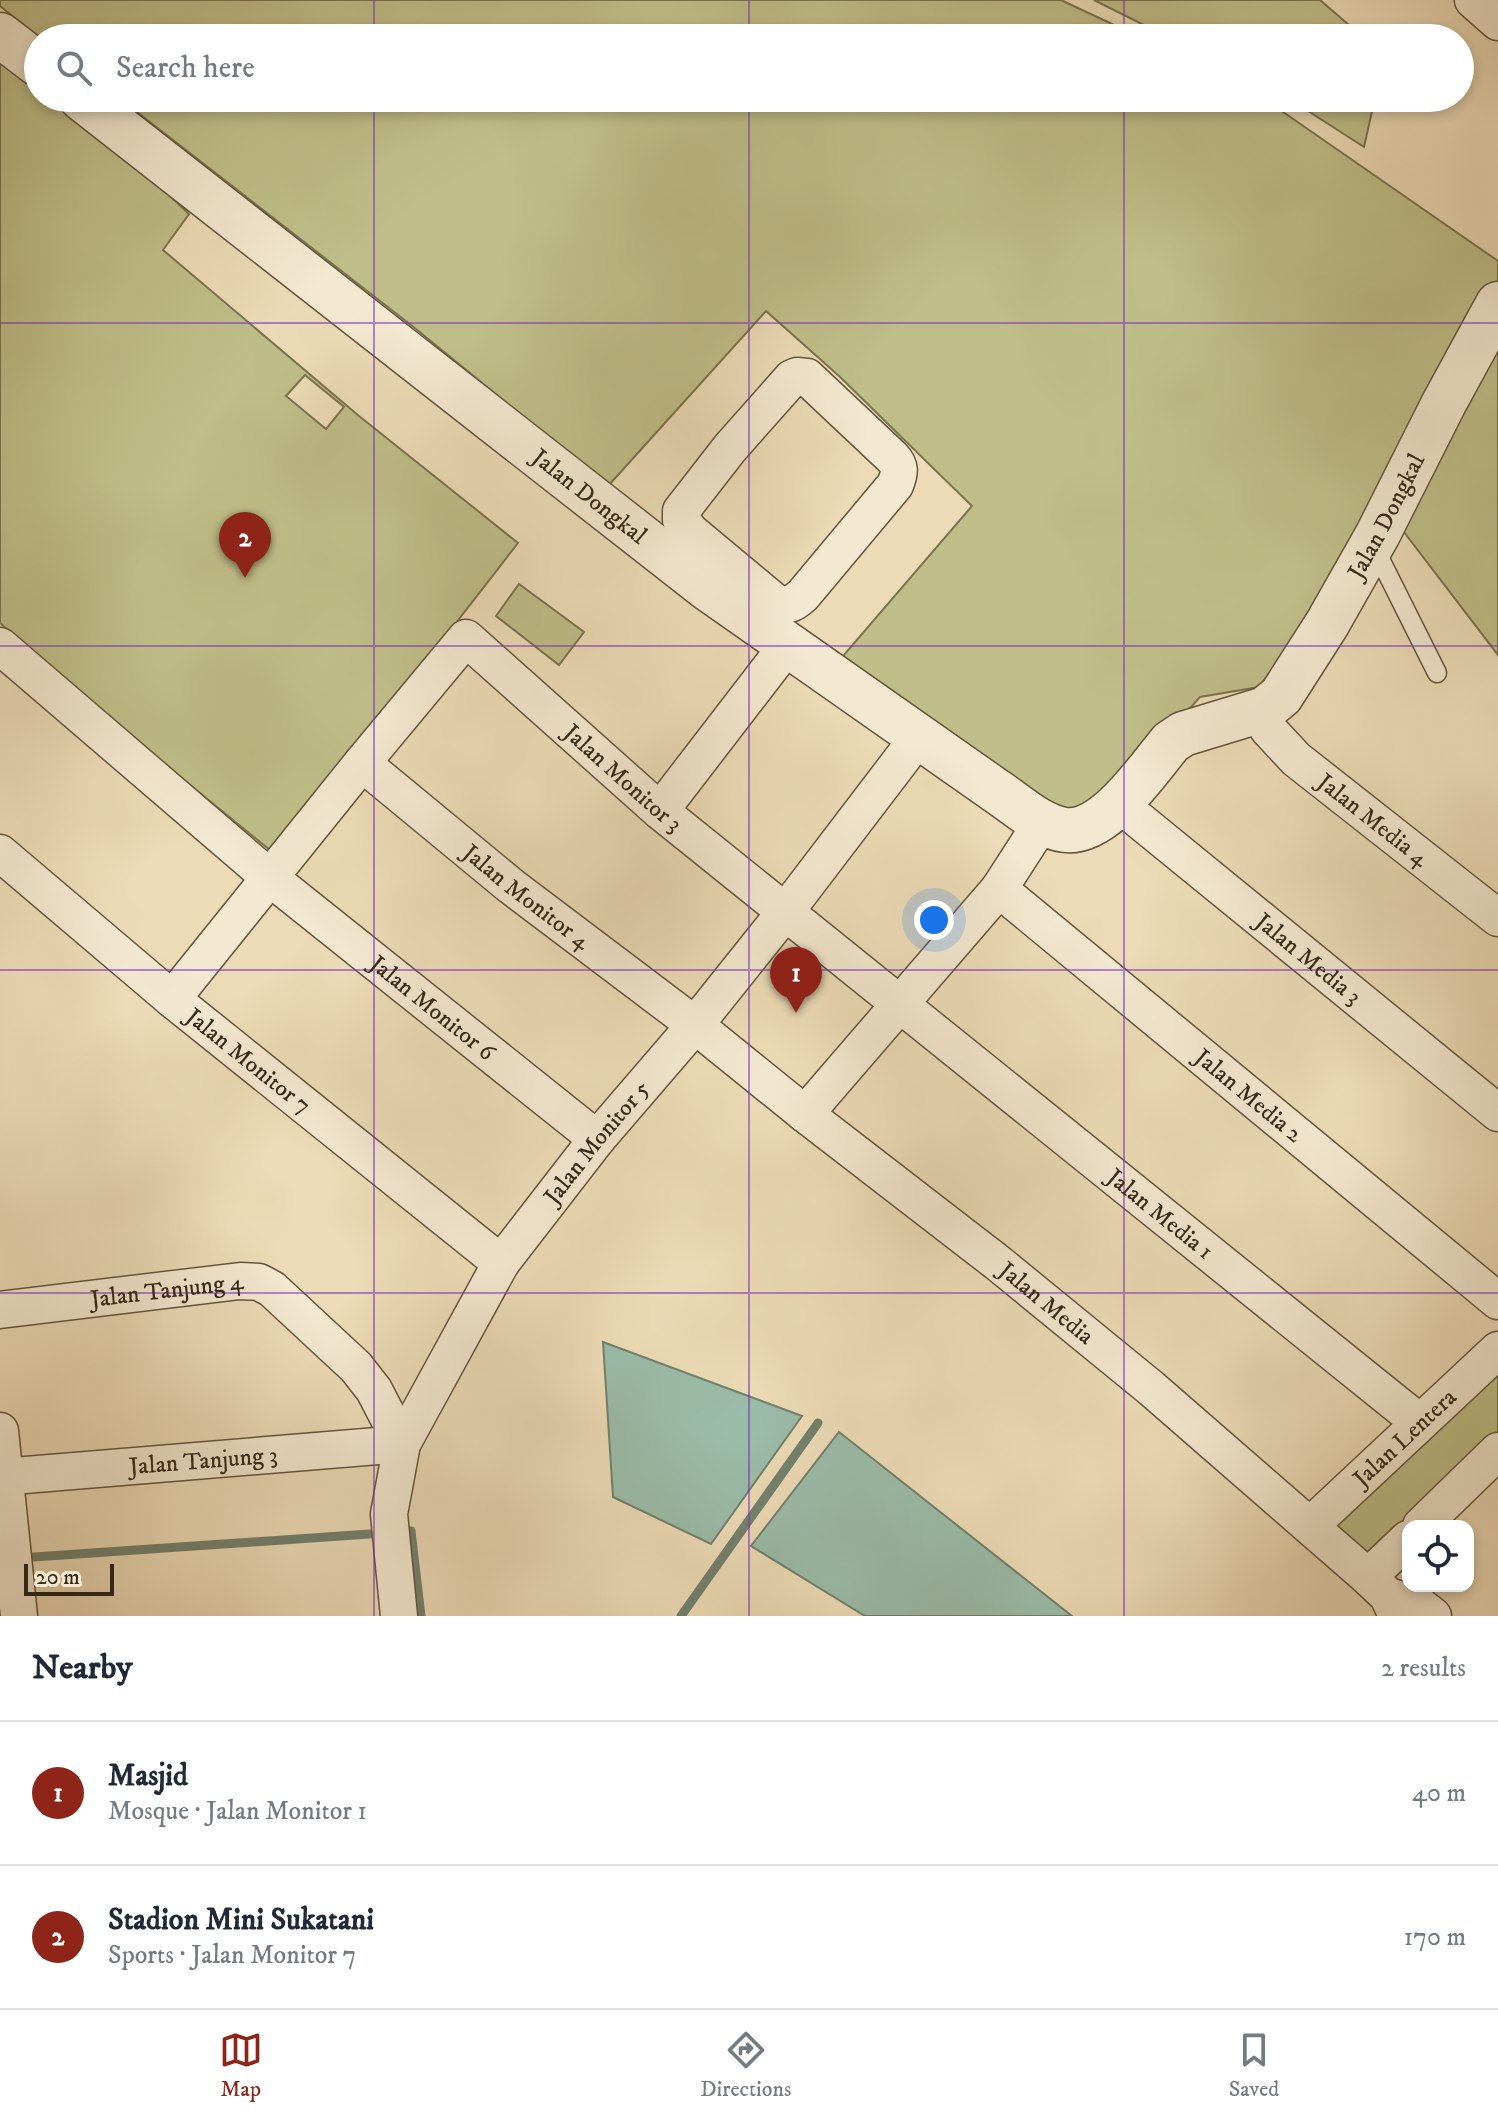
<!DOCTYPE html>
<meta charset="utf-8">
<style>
body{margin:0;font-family:"IM FELL DW Pica",serif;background:#f2f2f3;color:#1f2937}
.controls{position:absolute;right:24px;bottom:24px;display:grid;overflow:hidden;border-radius:16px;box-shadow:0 4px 12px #0003}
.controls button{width:72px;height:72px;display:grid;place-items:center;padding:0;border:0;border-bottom:2px solid #e0e1e3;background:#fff;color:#1f2937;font:40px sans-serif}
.scale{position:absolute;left:24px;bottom:20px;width:90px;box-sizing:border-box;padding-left:8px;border:4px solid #362815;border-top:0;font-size:22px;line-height:28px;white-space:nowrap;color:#362815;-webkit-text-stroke:6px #f3e8d0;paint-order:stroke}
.you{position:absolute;left:934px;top:920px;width:28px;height:28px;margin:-20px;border:6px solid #fff;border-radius:50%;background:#1a73e8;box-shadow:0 0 0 12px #1a73e833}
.badge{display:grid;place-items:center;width:52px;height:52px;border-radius:50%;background:#8f2418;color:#fff;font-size:26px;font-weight:700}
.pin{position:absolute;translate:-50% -66px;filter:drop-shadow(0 2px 4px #0008)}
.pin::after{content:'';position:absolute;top:42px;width:28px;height:24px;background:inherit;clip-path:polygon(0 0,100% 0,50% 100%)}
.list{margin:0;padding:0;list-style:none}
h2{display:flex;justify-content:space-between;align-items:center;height:104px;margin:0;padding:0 32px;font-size:34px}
h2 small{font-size:26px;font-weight:400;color:#747a83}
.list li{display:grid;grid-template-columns:52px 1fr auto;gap:24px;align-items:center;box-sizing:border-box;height:144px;padding:0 32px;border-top:2px solid #e0e1e3}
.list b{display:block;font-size:30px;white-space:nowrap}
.list p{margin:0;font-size:26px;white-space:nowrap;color:#747a83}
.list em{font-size:26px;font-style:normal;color:#747a83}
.icon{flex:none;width:44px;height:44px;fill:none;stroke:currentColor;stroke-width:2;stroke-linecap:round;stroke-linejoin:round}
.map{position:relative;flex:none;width:1498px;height:1616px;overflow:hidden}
.search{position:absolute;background:#fff;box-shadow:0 4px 12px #0003;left:24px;right:24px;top:24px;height:88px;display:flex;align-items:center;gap:20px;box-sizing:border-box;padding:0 28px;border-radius:44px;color:#747a83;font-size:30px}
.sheet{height:392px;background:#fff}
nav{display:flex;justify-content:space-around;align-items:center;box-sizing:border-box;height:112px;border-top:2px solid #e0e1e3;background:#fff;font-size:22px;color:#747a83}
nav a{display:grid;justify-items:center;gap:4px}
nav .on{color:#8f2418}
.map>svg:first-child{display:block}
.green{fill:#bfbe88;stroke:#7a734e;stroke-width:2;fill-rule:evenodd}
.water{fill:#9abca9;stroke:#72816e;stroke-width:2}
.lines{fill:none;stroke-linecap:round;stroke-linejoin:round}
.stream{stroke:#72816e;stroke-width:9}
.service-casing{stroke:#64553d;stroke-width:21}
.minor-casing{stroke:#64553d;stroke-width:39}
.tertiary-casing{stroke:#64553d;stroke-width:47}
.service{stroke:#f3e8d0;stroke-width:18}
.minor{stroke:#f3e8d0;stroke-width:36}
.tertiary{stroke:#f3e8d0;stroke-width:44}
.grid{fill:none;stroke:#7b2cbf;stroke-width:2;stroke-opacity:0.55}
.labels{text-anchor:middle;stroke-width:8;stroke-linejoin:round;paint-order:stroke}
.street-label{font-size:24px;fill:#362815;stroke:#f3e8d0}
</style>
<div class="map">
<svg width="1498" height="1616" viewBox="0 0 1498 1616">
<rect width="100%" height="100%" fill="#ecdbb6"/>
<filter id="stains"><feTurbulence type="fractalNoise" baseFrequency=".0025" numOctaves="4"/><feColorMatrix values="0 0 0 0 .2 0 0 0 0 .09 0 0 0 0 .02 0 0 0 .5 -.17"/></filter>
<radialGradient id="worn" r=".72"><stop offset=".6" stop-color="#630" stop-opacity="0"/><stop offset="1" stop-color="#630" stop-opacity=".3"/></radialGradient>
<path class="green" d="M0,0H1061L1142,38H40L0,6Z
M1094,0H1320L1364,38H1170Z
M0,53L38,84V98H55L145,172L189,214L163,250L359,416L518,543L276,855L87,701L0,623ZM305,375L344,407L326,429L286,396Z
M119,98H1263L1498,261V281L1436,392L1333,585L1259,687L1200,697L1101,807L1062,815L837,663L972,506L839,376L766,311L608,486L416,329Z
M1288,98H1375L1364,147Z
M1498,345V655L1394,519Z
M519,584L584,632L559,665L496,616Z
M1498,1350V1451L1369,1577L1311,1525Z"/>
<path class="water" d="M603,1342L802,1416L711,1544L613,1497Z
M839,1432L1072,1616H865L751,1546Z"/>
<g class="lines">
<path class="stream" d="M398,1532L411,1531L421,1616
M19,1558L384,1533
M681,1616L818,1423"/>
<g class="service-casing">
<path id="service" d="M1374,547L1437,673"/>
</g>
<g class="minor-casing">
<g id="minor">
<path d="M1473,0L1498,22"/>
<path d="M797,376L807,377L892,457C901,466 900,473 895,485L803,595C793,604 788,607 775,602L691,532L681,520V511L730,448L792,378Z"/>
<path id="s1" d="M0,646L269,877L597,1139"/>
<path id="s2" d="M1256,712L1269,730L1296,759L1498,918"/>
<path id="s3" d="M362,763L511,886L695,1025L805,1114L998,1263L1151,1388L1368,1577L1388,1596L1397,1616"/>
<path id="s4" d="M1118,803L1498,1113"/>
<path d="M660,811L780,655"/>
<path id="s5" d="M0,853L172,999L501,1263"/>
<path id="s6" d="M999,889L1498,1301"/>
<path id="s7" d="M172,999L362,763L466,638L660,811L1419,1422"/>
<path d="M805,1114L999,889L1035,833"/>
<path id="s8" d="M0,1310L240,1281L259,1282L272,1289L356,1367L374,1390L402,1444"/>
<path d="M0,1431L19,1616"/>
<path id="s9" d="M0,1477L402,1444"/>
<path id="s10" d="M1311,1525L1498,1350"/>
<path d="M1421,1526L1498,1451"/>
<path d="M1368,1577L1408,1539"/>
<path d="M1388,1596L1419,1605L1433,1616"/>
<path id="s11" d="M399,1616L389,1514L402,1444L501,1263L597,1139L695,1025L786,911L908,751"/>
</g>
</g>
<g class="tertiary-casing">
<g id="tertiary">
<path d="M0,35L38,64"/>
<path id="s12" d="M81,98L707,588L995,790C1015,803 1040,827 1065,830C1105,835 1148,769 1171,742L1183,734L1265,709L1281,696L1327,624L1378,534L1444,403L1498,304"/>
</g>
</g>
<use href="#service" class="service"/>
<use href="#minor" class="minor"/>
<use href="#tertiary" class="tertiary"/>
</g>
<path class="grid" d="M374,0V38M749,0V38M1124,0V38M374,98V1616M749,98V1616M1124,98V1616M0,323H1498M0,646H1498M0,970H1498M0,1293H1498"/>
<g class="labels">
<g class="street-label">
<text dy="8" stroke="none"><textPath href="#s12" startOffset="646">Jalan Dongkal</textPath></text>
<text dy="8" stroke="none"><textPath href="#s12" startOffset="1700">Jalan Dongkal</textPath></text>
<text dy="8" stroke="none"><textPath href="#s7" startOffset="676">Jalan Monitor 3</textPath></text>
<text dy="8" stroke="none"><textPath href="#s2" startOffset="160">Jalan Media 4</textPath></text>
<text dy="8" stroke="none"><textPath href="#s3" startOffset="212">Jalan Monitor 4</textPath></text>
<text dy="8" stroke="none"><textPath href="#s4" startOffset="246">Jalan Media 3</textPath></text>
<text dy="8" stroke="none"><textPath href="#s1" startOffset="564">Jalan Monitor 6</textPath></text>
<text dy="8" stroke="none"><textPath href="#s5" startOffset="324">Jalan Monitor 7</textPath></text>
<text dy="8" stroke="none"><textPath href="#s6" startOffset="324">Jalan Media 2</textPath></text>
<text dy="8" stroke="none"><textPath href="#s11" startOffset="534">Jalan Monitor 5</textPath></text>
<text dy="8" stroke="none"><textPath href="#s7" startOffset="1368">Jalan Media 1</textPath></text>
<text dy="8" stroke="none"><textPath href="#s8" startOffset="168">Jalan Tanjung 4</textPath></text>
<text dy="8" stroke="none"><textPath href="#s3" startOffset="872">Jalan Media</textPath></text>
<text dy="8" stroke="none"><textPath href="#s10" startOffset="128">Jalan Lentera</textPath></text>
<text dy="8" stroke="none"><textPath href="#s9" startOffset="204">Jalan Tanjung 3</textPath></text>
</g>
</g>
<rect width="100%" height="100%" filter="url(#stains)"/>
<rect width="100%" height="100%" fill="url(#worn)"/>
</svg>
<div class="controls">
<button><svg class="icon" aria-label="locate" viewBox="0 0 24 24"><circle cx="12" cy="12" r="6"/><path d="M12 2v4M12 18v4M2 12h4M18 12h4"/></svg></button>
</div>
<div class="scale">20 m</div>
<div class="you"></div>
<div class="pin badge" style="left:796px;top:1013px">1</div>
<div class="pin badge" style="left:245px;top:578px">2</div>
<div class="search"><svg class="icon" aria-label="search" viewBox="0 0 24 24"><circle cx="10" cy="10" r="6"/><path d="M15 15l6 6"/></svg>Search here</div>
</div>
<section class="sheet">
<h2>Nearby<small>2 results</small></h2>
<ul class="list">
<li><span class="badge">1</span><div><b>Masjid</b><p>Mosque · Jalan Monitor 1</p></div><em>40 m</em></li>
<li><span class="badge">2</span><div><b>Stadion Mini Sukatani</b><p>Sports · Jalan Monitor 7</p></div><em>170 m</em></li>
</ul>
</section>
<nav>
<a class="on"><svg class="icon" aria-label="map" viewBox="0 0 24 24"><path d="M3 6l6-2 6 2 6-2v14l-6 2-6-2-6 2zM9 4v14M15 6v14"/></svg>Map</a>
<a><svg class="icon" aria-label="directions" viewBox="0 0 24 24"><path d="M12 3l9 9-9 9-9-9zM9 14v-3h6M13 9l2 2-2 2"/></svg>Directions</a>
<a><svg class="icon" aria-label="saved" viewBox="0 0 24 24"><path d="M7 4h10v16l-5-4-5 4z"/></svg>Saved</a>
</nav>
